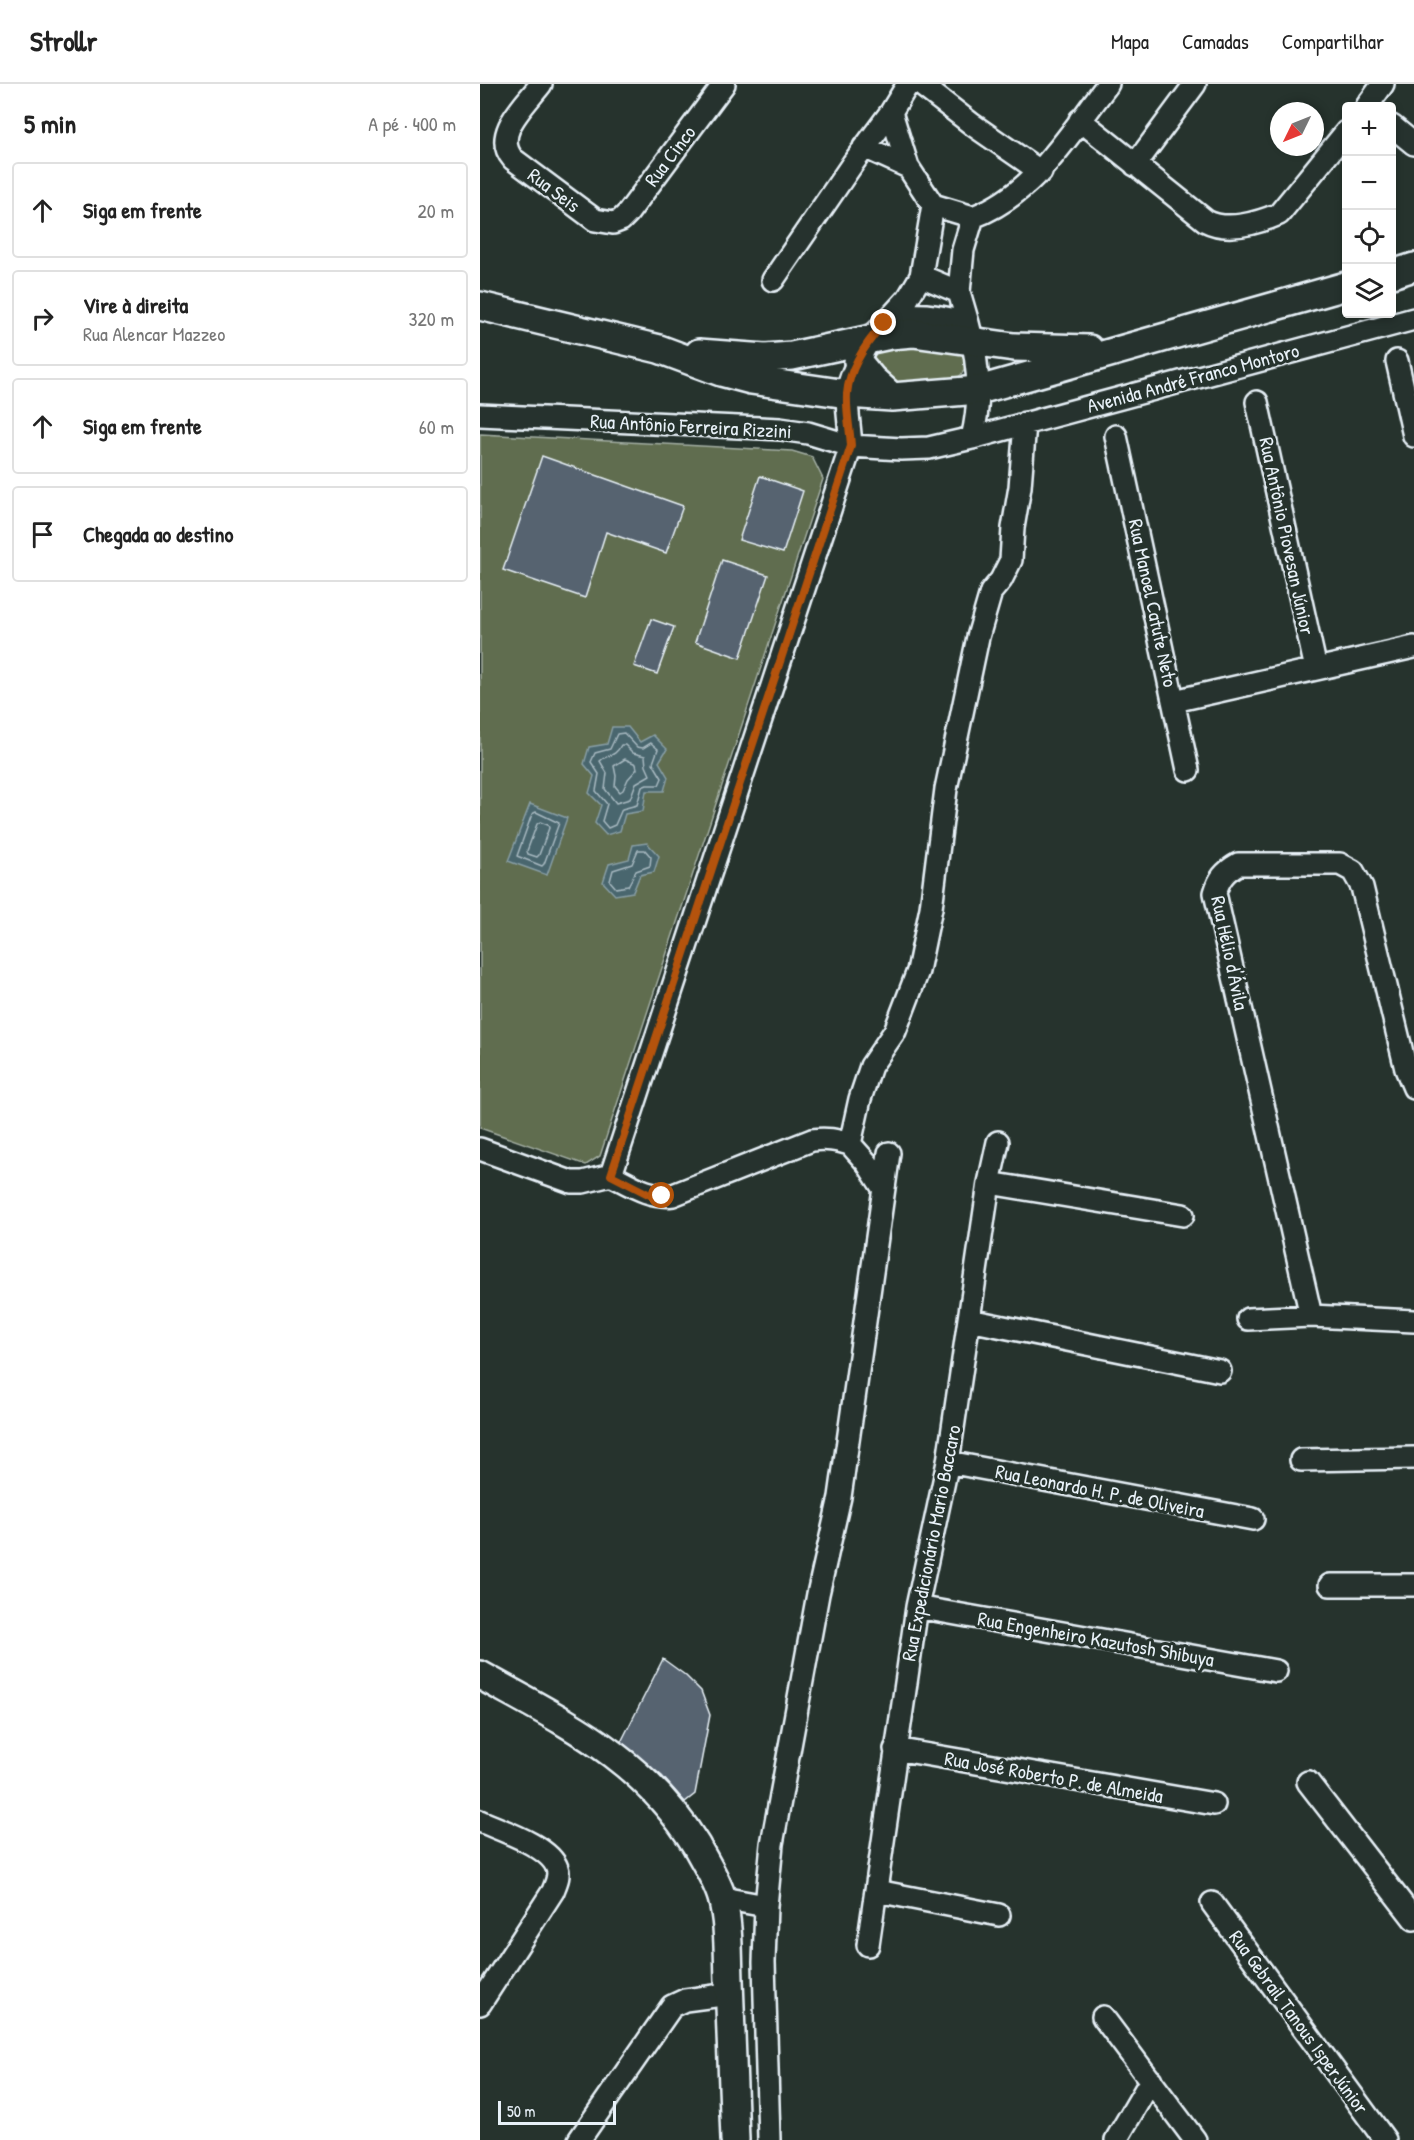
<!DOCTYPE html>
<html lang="pt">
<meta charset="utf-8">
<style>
body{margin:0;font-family:"Patrick Hand",sans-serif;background:#f6f6f6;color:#222}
.controls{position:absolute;right:18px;top:18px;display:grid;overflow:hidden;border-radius:6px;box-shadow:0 3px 9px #0003}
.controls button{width:54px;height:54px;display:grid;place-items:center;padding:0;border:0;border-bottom:2px solid #e0e0e0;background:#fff;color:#222;font:30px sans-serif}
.compass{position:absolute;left:790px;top:18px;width:54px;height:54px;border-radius:50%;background:#fff;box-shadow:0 3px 9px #0003;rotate:227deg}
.scale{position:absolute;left:18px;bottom:15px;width:118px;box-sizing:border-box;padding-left:6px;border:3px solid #e8f1f8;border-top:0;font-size:16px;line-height:21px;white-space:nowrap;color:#e8f1f8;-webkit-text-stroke:4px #26332d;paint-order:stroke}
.stop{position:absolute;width:18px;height:18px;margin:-14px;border:4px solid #b45309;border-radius:50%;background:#fff}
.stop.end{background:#b45309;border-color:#fff;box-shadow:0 2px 6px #0008}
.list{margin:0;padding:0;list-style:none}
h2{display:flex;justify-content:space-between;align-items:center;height:78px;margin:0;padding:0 24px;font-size:26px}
h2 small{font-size:20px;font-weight:400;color:#767676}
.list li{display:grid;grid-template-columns:39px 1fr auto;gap:18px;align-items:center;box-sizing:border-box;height:96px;margin:0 12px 12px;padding:0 12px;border:2px solid #e0e0e0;border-radius:6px}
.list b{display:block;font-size:22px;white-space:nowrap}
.list p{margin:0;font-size:20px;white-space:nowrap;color:#767676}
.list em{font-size:20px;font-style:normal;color:#767676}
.icon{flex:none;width:33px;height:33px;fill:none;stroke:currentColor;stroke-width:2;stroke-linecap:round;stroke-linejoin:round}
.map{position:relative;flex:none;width:934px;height:2056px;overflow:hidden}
header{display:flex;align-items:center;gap:36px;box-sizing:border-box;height:84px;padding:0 30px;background:#fff;border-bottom:2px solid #e0e0e0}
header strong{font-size:28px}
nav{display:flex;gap:33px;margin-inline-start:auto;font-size:21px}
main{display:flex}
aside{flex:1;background:#fff}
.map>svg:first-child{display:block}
.green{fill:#606d4f;stroke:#a4afa4;stroke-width:1.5}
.water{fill:#48666e;stroke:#889ea5;stroke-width:1.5}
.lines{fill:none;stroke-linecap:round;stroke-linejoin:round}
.shore{stroke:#a8b9c1;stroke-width:1.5}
.building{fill:#566370;stroke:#e8f1f8;stroke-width:1.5}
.minor-casing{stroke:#e8f1f8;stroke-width:26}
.major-casing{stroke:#e8f1f8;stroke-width:32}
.minor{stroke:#26332d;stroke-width:21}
.major{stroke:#26332d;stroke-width:27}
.route{stroke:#b45309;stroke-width:8}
.labels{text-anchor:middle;stroke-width:6;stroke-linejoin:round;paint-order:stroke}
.street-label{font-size:20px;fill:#e8f1f8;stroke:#26332d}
</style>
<header>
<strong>Strollr</strong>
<nav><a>Mapa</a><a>Camadas</a><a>Compartilhar</a></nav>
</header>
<main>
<aside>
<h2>5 min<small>A pé · 400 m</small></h2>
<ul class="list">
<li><svg class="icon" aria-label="ahead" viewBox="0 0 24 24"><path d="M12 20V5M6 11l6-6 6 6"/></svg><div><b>Siga em frente</b></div><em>20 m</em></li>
<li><svg class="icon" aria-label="right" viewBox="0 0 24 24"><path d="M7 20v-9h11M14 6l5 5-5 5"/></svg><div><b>Vire à direita</b><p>Rua Alencar Mazzeo</p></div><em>320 m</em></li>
<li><svg class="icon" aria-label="ahead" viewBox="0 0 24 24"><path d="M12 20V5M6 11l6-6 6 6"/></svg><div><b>Siga em frente</b></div><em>60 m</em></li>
<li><svg class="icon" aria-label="arrive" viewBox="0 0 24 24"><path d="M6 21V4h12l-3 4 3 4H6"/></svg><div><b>Chegada ao destino</b></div></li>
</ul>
</aside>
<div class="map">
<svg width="934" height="2056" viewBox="0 0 934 2056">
<rect width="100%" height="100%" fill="#26332d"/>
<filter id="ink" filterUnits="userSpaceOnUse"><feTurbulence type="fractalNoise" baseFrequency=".0167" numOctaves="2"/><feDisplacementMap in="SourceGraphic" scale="12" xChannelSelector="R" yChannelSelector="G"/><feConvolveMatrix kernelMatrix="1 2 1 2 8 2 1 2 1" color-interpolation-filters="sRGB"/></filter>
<g filter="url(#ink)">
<path class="green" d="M410,261L483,266C489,276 486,290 475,295C462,300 425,299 412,299L391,275L398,266Z
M0,350L312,367L332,373L343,395L120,1072L106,1081L0,1044Z"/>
<path class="water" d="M132,643H148L160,658L173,651L187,665L179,678L188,693L184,707H166L163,727L145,730L140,747L126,751L115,739L121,721L109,709L114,692L104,680L109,663L127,660Z
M50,720L87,734L67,791L28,777Z
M167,759L179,772L174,788L160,791L153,808L135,811L123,798L129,780L149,775L153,761Z"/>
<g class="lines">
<path class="shore" d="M144,649L157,663L163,664L171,659L178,665L173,679L182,694L179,701H167L162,703L157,721L142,725L135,741L128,744L122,737L127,720L116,707L119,690L111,678L115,669L130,665L137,650Z
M141,661H145L153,669L165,672L166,682L170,691L156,699L150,715L136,719L125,705L127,689L120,677C127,670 135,674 141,661Z
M145,675L156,680L157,685L148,695L143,706L140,708L135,702L136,692L134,682Z
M56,728L79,739L64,780L62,782L37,772L52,730Z
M60,738L68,741L69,744L59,771L57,773L48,770L47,767L57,740Z
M158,766H165L171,773L170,782L156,787L148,802L136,804L130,797L133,786L152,780Z"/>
</g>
<path class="building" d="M62,372L203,422L186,469L126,448L105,514L23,486Z
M280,392L323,407L303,469L259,456Z
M242,476L288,491L260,574L215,558Z
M171,535L194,543L177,590L154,582Z
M183,1575L205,1591L221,1607L230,1631L215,1710L205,1718L182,1692L141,1658Z"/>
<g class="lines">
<g class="minor-casing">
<path id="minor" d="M61,0C46,20 11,50 33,75L115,136L133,139L141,136L148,129L244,0
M440,0L493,41L561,88
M887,22L903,0
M411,28L428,83
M600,36L726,137C747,148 778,139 799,130L866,48
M912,42L934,60
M384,63L428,83L453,121L493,133
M655,81L715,0
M493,133C555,110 589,50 628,0
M441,192L479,208
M293,196L373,79L411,28L428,0
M407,237L428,214L441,192L453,121
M488,239L479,208L483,166L493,133
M917,277L934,352
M777,318L836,585
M0,331L300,345L328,349L371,362L421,365L449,364L492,354L934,235
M636,352L708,686
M694,617L934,563
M0,1065L91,1098H103L131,1091
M131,1091L371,362C370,345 367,328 367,311C368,297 375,284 381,271C406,220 441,228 488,239C499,278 502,315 492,354
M131,1091C151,1101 170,1114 193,1111L332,1056C347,1054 356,1056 370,1060
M509,1099L703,1131
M403,1104L387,1079L370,1060L380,1015L391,982L415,947L438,887L451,824L466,705L498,553L511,508L521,496L531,476L533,444L540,403L545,339
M831,1232L735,809C739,795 744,788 758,780H860L873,787L882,803L926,985L934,1004
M768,1235L831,1232L934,1237
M489,1236L740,1287
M821,1376L934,1374
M468,1378L773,1435
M850,1501H934
M437,1523L796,1587
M415,1665L734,1720
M828,1698L934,1835
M0,1737C20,1746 70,1762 77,1784C80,1792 76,1799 73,1807L0,1920
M397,1807L519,1831
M242,1814L286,1822
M732,1819L905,2056
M388,1861L437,1523L468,1378L509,1099L518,1058
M623,1933L715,2056
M99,2056L192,1922L205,1916L250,1910
M289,2056L284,1878L286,1822L292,1760L338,1510L360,1413L409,1069
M636,2056L671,1996"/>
</g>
<g class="major-casing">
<path id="major" d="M912,190L934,183
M0,222L179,265L241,288L271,296L367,310L412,313L499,306L866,202
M219,269L285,274L312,272L410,251L433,249L534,263L609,265
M378,278L392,295L412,313
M0,1591C86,1639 162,1673 216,1761C225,1778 237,1796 242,1814C249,1839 248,1871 249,1896C251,1949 253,2003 255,2056"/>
</g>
<use href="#minor" class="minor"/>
<use href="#major" class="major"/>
</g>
</g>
<g class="lines" filter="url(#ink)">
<path class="route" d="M182,1112L170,1111L131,1091L371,362C370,345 366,327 367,310C369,283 387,258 404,239"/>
</g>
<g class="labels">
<g class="street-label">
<text transform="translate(190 72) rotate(-53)" y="7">Rua Cinco</text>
<text transform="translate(74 106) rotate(37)" y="7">Rua Seis</text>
<text transform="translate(713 294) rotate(-15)" y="7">Avenida André Franco Montoro</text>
<text transform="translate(211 342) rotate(3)" y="7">Rua Antônio Ferreira Rizzini</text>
<text transform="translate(807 452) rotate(78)" y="7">Rua Antônio Piovesan Júnior</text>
<text transform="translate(673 519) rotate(78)" y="7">Rua Manoel Catute Neto</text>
<text transform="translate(750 869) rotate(78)" y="7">Rua Hélio d'Ávila</text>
<text transform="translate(620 1407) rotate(11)" y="7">Rua Leonardo H. P. de Oliveira</text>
<text transform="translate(451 1459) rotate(-79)" y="7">Rua Expedicionário Mario Baccaro</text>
<text transform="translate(616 1555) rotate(10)" y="7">Rua Engenheiro Kazutosh Shibuya</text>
<text transform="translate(574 1693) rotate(10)" y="7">Rua José Roberto P. de Almeida</text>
<text transform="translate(819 1938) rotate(54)" y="7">Rua Gebrail Tanous IsperJúnior</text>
</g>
</g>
</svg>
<div class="controls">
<button>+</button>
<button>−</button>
<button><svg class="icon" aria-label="locate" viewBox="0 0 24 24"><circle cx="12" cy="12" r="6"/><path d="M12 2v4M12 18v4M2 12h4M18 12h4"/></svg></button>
<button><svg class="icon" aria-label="layers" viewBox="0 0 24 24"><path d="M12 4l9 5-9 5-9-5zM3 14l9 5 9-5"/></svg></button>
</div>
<svg class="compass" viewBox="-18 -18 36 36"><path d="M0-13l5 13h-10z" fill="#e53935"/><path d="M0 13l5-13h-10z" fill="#767676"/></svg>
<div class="scale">50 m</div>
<div class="stop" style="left:182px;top:1112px"></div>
<div class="stop end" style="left:404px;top:239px"></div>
</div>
</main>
